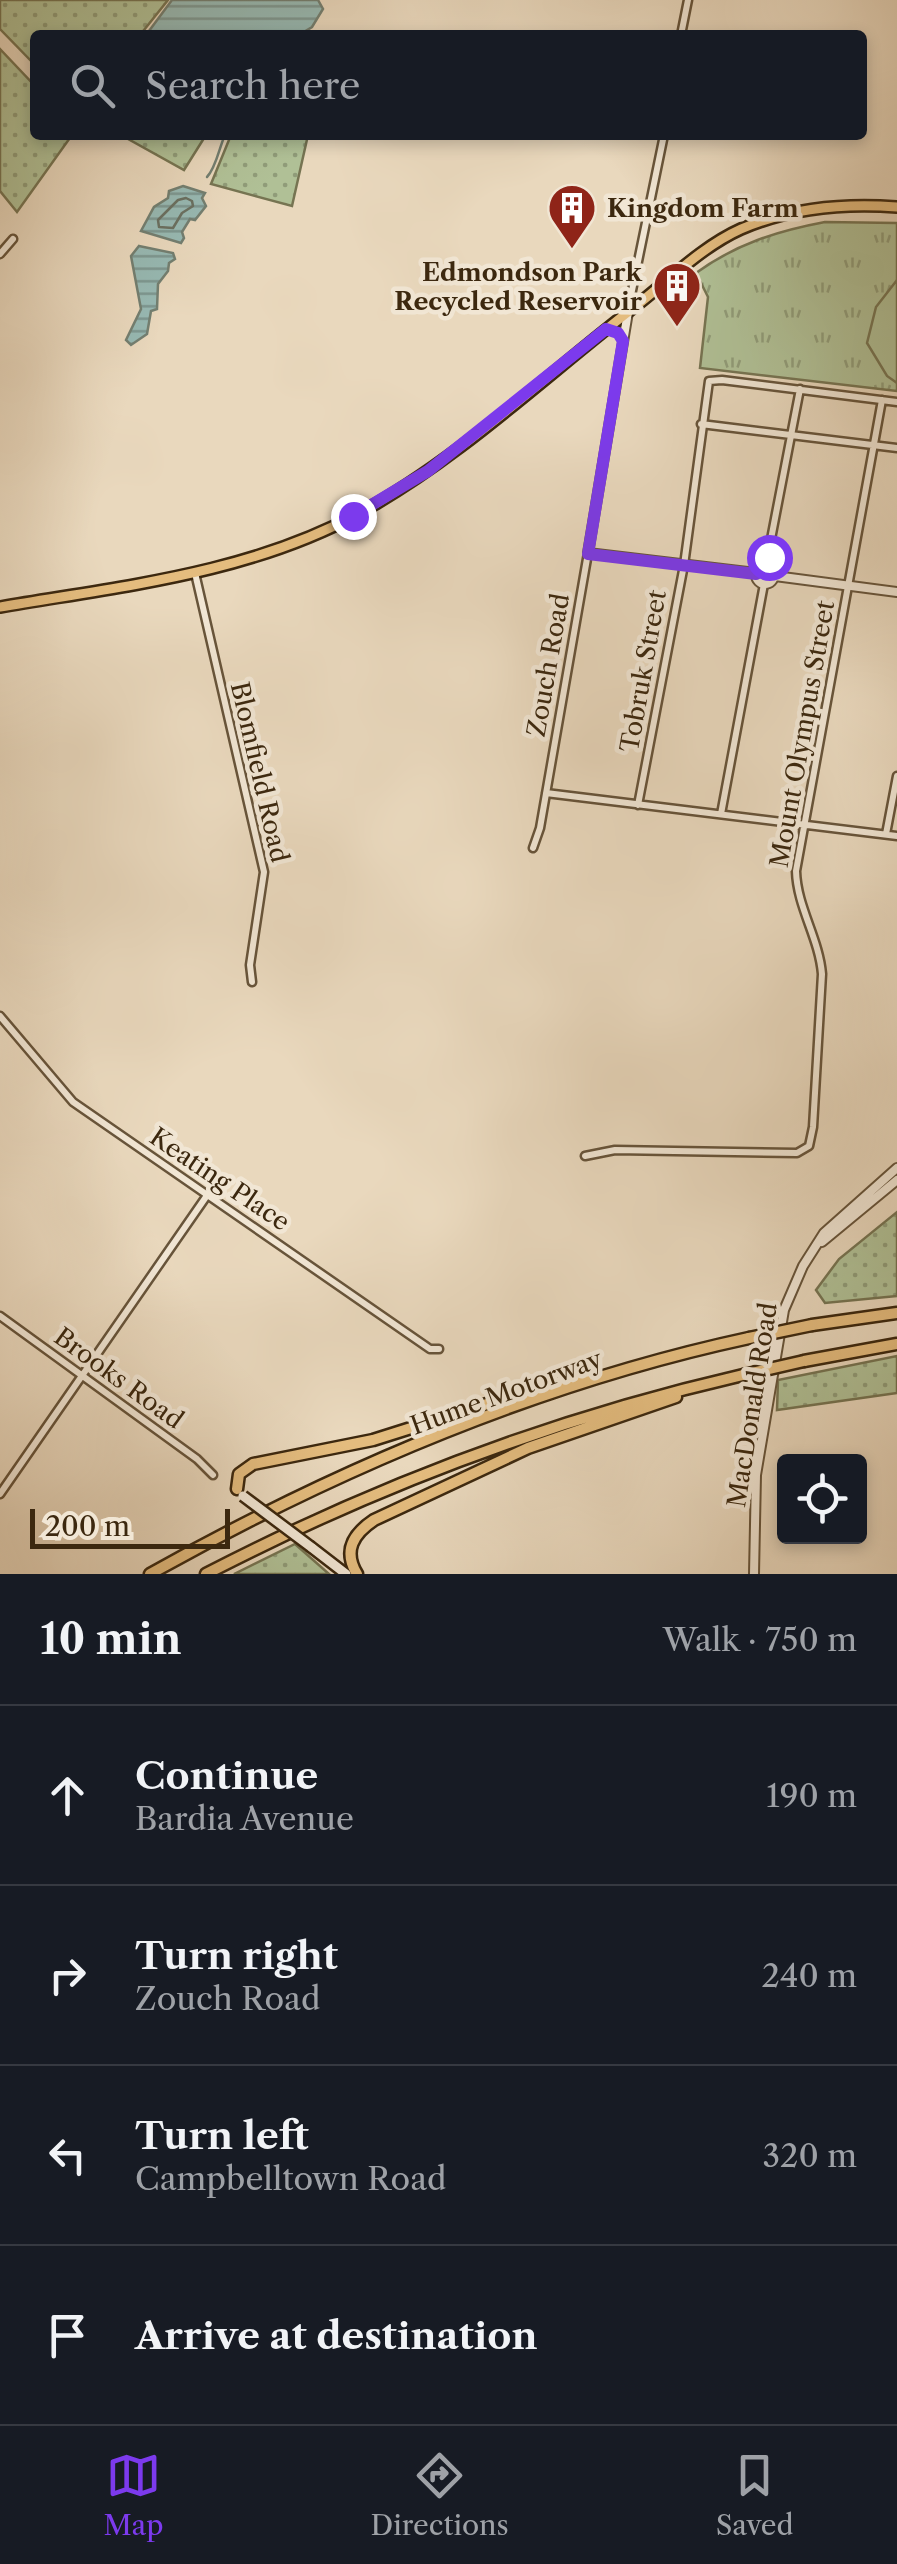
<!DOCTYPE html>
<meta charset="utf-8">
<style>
body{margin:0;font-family:"Libre Caslon Text",serif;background:#20242c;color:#f1f3f6}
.controls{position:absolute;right:30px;bottom:30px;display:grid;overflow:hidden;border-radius:10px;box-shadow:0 5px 15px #0003}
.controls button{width:90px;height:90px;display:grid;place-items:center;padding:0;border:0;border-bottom:2px solid #363941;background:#171b24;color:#f1f3f6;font:50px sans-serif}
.scale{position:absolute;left:30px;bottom:25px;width:200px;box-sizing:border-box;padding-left:10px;border:5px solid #3c280f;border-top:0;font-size:28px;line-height:35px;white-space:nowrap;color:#3c280f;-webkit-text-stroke:8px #f1e6d4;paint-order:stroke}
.stop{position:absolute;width:30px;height:30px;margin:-22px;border:8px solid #7c3aed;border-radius:50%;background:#fff}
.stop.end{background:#7c3aed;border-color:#fff;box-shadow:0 2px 10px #0008}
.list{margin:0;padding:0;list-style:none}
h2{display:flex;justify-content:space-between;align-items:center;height:130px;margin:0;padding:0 40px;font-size:42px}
h2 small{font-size:32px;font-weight:400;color:#9ea1a6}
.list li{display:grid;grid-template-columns:65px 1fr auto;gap:30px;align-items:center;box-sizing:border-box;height:180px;padding:0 40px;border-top:2px solid #363941}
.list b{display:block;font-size:38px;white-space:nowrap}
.list p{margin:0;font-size:32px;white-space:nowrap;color:#9ea1a6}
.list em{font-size:32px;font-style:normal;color:#9ea1a6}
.icon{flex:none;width:55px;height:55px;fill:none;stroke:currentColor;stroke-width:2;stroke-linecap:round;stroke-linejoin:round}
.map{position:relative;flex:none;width:897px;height:1574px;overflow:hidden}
.search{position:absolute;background:#171b24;box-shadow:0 5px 15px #0003;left:30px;right:30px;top:30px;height:110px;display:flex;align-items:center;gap:25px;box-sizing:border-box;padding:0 35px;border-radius:10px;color:#9ea1a6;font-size:38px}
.sheet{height:850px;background:#171b24}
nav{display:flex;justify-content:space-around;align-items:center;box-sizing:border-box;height:140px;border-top:2px solid #363941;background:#171b24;font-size:28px;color:#9ea1a6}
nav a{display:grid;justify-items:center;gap:5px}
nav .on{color:#7c3aed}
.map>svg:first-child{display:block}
.grass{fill:url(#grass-dots);stroke:#767452;stroke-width:2.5}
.park{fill:url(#park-tufts);stroke:#767452;stroke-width:2.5}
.garden{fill:#b0c096;stroke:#767452;stroke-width:2.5}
.water{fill:url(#water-rules);stroke:#737f71;stroke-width:2.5}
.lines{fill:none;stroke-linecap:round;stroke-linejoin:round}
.shore{stroke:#6a7061;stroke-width:2.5}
.stream{stroke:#737f71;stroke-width:2.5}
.minor-casing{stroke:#67543a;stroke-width:11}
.tertiary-casing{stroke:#67543a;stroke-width:12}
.secondary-casing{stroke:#3c280f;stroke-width:14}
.primary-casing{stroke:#3c280f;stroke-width:14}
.motorway-casing{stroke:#3c280f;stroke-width:15}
.minor{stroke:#f1e6d4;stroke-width:6}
.tertiary{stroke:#f1e6d4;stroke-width:8}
.secondary{stroke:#f1e6d4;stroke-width:9}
.primary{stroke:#e4bc7e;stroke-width:9}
.motorway{stroke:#e4bc7e;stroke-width:10}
.secondary-bridge-casing{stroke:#3c280f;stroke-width:14;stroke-linecap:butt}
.motorway-bridge-casing{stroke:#3c280f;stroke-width:15;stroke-linecap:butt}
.secondary-bridge{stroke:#f1e6d4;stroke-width:9}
.motorway-bridge{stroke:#e4bc7e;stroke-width:10}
.route{stroke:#7c3aed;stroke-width:12}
.labels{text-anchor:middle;stroke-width:9;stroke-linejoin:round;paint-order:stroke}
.poi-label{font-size:25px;font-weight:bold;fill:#3c280f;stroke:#f1e6d4;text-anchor:start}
.street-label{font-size:25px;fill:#3c280f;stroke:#f1e6d4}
</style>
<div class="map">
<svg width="897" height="1574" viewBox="0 0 897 1574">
<defs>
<pattern id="grass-dots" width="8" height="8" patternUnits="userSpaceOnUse" patternTransform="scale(2.5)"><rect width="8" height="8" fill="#b0c096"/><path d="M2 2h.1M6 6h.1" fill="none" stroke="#909c79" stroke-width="1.8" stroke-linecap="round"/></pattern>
<pattern id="park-tufts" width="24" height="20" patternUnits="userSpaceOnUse" patternTransform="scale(2.5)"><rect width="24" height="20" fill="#b0c096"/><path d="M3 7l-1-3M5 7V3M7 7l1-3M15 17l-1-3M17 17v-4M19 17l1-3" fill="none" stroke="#909c79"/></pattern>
<pattern id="water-rules" width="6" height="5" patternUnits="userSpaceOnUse" patternTransform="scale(2.5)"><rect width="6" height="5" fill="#97b9b3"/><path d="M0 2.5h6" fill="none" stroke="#7c9690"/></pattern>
</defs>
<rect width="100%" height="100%" fill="#e9d8bd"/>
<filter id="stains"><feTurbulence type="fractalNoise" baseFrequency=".002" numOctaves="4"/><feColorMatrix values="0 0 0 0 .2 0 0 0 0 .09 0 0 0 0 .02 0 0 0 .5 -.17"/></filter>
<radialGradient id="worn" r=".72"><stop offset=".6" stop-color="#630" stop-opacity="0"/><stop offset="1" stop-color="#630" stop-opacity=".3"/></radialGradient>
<path class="grass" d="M0,0H168L140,35H35V65L0,29Z
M0,49L35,86V135H72L17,212L0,191Z
M121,135H206L184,170Z
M231,135H308L292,206L211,184Z
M897,1212V1296L825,1303L816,1290L839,1259Z
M897,1356V1393L777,1410L778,1380Z
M295,1544L329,1574H234Z"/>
<path class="park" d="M825,222L897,223V391L700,368L708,297L696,273C736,244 777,231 825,222Z"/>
<path class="garden" d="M897,280V383L887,376L867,343L876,307Z"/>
<path class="water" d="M172,0H318L323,9L312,27L299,35H146Z
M183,186L205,193L202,198L206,206L195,220L190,219L182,232L184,238L181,243L141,231L154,207L168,198L169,191Z
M139,246L173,253L175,259L169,263L168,271L158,284L157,309L151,311L147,334L131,345L126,340L141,309L131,256Z"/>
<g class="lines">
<path class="shore" d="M186,198L192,201L193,206L182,213L173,228L159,227L158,220L178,200Z"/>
<path class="stream" d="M207,177C216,168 219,148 225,135"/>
<g class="minor-casing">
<path id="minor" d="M681,35L688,0
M0,254L13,239
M628,310L664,135
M701,424L897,448
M766,565L800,389
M195,573L264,872L250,965L252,982
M546,793L897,836
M638,805L684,565L709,381L722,380L897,402
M721,814L764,584
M886,834L897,776
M533,848L540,828L588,553
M0,1016L73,1102L430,1349H439
M585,1156L615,1150L797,1153L809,1146L813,1127L822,974C819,938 797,907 796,871L882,400
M0,1316L197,1459L213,1475
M0,1494L208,1194"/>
</g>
<g class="tertiary-casing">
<path id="tertiary" d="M628,312L588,553L756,573
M756 575a9 9 0 1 1 18 0a9 9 0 1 1-18 0Z
M775,576L897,592
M822,1242L897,1180
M754,1574L756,1475L784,1310L803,1266L824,1233L897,1168"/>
</g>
<g class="secondary-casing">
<path id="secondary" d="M311,1547L346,1574"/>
</g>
<g class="primary-casing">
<path id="primary" d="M0,607C122,586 247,574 358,514C460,458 545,376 637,305C670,279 703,246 741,229C790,208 844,203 897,207"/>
</g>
<g class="motorway-casing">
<path id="motorway" d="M812,1325L897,1313
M804,1361L897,1344
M237,1489L239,1474L253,1464L373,1440L509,1397L577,1379
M150,1574C336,1470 540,1383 749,1338
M206,1574C376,1486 556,1418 743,1375
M357,1574C343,1551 353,1534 374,1520L528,1448L676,1397"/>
</g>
<use href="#minor" class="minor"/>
<use href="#tertiary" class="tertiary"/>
<use href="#secondary" class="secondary"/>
<use href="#primary" class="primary"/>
<use href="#motorway" class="motorway"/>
<g class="secondary-bridge-casing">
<path id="secondary-bridge" d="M243,1496L311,1547"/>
</g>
<g class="motorway-bridge-casing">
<path id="motorway-bridge" d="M749,1338L812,1325
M743,1375L804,1361"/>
</g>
<use href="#secondary-bridge" class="secondary-bridge"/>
<use href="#motorway-bridge" class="motorway-bridge"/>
</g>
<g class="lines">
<path class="route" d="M353,516L428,471L606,329L618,333L623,341L588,554L756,574L766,566L769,557"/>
</g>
<defs>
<g id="building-pin" transform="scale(2.5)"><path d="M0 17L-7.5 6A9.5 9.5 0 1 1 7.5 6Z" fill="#8f2418" stroke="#f1e6d4"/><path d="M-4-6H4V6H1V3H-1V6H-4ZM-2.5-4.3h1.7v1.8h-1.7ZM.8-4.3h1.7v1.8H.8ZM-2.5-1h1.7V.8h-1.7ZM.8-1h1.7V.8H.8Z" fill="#fff"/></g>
</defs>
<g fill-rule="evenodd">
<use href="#building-pin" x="572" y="208"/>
<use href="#building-pin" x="677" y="286"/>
</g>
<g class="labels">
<g class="poi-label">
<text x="607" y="217">Kingdom Farm</text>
<text x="642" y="281" text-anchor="end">Edmondson Park<tspan x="642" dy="29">Recycled Reservoir</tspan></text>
</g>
<g class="street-label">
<text transform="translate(548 665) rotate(-80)" y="9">Zouch Road</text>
<text transform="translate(643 671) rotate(-80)" y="9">Tobruk Street</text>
<text transform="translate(802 734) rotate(-80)" y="9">Mount Olympus Street</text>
<text transform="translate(260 772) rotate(77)" y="9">Blomfield Road</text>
<text transform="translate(220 1179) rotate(34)" y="9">Keating Place</text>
<text transform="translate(119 1378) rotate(36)" y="9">Brooks Road</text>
<text transform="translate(506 1392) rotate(-20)" y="9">Hume Motorway</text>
<text transform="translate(752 1405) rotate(-81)" y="9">MacDonald Road</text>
</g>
</g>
<rect width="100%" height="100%" filter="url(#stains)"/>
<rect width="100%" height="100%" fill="url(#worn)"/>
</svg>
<div class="controls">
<button><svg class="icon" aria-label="locate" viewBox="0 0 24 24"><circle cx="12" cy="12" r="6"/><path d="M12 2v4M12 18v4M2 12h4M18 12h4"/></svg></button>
</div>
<div class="scale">200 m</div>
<div class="stop" style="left:769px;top:557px"></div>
<div class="stop end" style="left:353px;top:516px"></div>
<div class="search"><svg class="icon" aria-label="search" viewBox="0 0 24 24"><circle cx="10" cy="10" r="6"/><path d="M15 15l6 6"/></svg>Search here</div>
</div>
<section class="sheet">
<h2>10 min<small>Walk · 750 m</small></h2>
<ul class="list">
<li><svg class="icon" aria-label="ahead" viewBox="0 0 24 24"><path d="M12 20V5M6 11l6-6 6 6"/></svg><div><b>Continue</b><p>Bardia Avenue</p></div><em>190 m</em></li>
<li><svg class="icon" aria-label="right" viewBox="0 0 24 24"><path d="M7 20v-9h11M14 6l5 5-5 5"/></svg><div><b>Turn right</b><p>Zouch Road</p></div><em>240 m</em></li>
<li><svg class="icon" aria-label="left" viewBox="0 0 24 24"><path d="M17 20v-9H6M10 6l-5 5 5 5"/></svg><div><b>Turn left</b><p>Campbelltown Road</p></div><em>320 m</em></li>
<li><svg class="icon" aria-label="arrive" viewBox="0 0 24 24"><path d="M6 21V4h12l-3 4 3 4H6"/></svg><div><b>Arrive at destination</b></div></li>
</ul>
</section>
<nav>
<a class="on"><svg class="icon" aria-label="map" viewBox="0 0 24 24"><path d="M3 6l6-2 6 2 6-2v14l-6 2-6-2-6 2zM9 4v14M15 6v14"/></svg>Map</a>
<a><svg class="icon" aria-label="directions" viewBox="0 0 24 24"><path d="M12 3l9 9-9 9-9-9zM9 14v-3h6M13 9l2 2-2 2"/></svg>Directions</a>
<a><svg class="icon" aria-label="saved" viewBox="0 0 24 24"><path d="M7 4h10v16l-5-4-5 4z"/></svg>Saved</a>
</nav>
